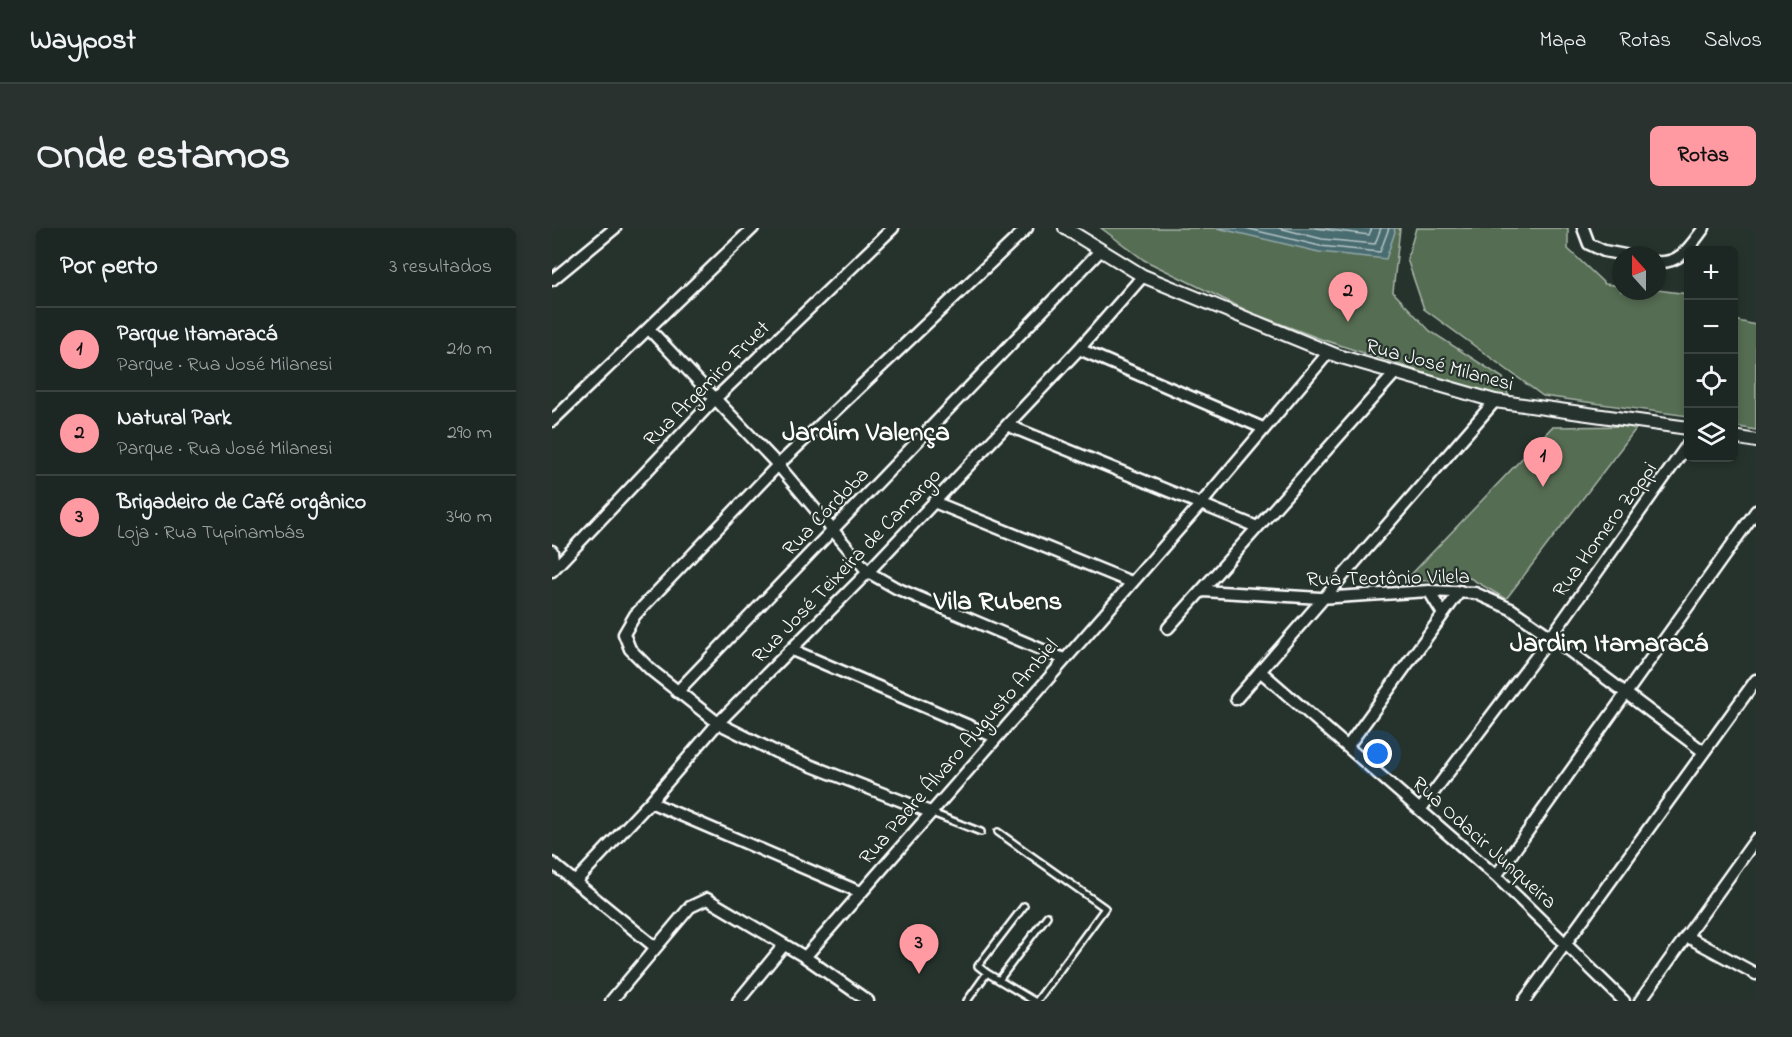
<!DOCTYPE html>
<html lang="pt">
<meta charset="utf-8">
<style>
body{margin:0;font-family:"Indie Flower",sans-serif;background:#29322f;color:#f1f3f6}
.controls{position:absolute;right:18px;top:18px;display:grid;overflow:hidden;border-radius:9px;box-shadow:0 3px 9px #0003}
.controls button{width:54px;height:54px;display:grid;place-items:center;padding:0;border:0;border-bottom:2px solid #3a4340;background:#1c2622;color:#f1f3f6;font:30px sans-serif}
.compass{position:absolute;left:1060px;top:18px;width:54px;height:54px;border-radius:50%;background:#1c2622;box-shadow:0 3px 9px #0003;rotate:339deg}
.you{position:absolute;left:826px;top:526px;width:21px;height:21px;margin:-15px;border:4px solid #fff;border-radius:50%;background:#1a73e8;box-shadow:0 0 0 9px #1a73e833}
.badge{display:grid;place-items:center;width:39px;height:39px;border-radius:50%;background:#ff9aa2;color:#111;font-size:20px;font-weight:700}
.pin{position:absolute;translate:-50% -50px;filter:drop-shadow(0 2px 3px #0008)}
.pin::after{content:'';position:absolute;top:32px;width:21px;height:18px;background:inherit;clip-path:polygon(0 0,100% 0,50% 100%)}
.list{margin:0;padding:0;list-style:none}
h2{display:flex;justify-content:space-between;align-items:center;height:78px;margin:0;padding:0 24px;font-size:26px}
h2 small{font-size:20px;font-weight:400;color:#a0a5a5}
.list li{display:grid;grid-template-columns:39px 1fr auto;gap:18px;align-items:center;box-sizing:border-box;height:84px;padding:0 24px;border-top:2px solid #3a4340}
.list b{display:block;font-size:22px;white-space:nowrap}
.list p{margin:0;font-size:20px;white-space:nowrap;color:#a0a5a5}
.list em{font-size:20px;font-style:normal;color:#a0a5a5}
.icon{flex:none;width:33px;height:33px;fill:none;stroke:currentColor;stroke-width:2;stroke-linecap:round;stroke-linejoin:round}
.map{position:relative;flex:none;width:1204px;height:773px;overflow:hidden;border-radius:9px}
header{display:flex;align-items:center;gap:36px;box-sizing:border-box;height:84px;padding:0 30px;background:#1c2622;border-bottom:2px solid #3a4340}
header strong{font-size:28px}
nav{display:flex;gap:33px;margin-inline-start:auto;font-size:21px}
.intro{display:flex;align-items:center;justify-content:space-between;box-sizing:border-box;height:144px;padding:0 36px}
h1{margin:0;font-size:42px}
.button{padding:15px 27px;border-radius:9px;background:#ff9aa2;color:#111;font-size:21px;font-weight:700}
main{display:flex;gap:36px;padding:0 36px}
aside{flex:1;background:#1c2622;border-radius:9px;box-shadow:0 3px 9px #0003}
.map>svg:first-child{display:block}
.green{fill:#556d53;stroke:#aab6a9;stroke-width:1.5}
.water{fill:#496c70;stroke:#92a7a9;stroke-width:1.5}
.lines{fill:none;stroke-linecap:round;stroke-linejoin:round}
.shore{stroke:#b6c4c6;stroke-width:1.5}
.service-casing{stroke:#fff;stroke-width:10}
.minor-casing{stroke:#fff;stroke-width:15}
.tertiary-casing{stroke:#fff;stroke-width:16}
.service{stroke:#26332d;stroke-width:5}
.minor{stroke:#26332d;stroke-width:10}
.tertiary{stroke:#26332d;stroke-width:12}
.labels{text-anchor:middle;stroke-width:4.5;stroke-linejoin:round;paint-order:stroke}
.street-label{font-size:21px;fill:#fff;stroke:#26332d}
.district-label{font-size:27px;font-weight:bold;fill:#fff;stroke:#26332d}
</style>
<header>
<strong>Waypost</strong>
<nav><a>Mapa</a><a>Rotas</a><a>Salvos</a></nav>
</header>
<div class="intro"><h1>Onde estamos</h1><a class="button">Rotas</a></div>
<main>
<aside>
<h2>Por perto<small>3 resultados</small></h2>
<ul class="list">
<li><span class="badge">1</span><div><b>Parque Itamaracá</b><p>Parque · Rua José Milanesi</p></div><em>210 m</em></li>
<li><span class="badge">2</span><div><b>Natural Park</b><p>Parque · Rua José Milanesi</p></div><em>290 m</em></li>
<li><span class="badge">3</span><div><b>Brigadeiro de Café orgânico</b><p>Loja · Rua Tupinambás</p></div><em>340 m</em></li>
</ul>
</aside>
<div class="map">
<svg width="1204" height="773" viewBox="0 0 1204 773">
<rect width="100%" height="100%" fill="#26332d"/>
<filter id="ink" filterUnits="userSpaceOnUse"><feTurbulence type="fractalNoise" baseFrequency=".0167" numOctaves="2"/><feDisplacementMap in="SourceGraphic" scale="12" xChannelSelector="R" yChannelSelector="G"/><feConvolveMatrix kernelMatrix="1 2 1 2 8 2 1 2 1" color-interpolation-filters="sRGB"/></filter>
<g filter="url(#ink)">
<path class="green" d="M549,0H848L841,64L878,103L951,150L958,173L769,111L698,84L592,32Z
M864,0H1016V21L1053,56L1069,58V63L1105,62L1136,66V188L991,168L872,81L855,31Z
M1182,92L1204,97V202L1182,198Z
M1086,198L954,371L918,350L852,354L1000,199Z"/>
<path class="water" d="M665,0H842L843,4L834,31L767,24Z"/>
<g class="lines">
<path class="shore" d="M693,0L768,18L828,24L837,0
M727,0L770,11L823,16L829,0
M763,0L817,7L820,0"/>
<g class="service-casing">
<path id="service" d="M380,585L429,604
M446,604L553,680L485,773
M435,745L426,738L472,678
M447,752L495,688
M415,773L435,745L482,773"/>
</g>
<g class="minor-casing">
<path id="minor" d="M1031,0L1037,16L1052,23L1073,27
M1105,34C1129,36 1139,17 1152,0
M0,52L63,0
M97,101L226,237L316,344L344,360L512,431
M527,121L711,200
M0,193L201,0
M455,197L705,299
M382,274L579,354
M0,323L2,341
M0,343L163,171L341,0
M651,363L768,370L877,363L923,365L959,381L999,409L1152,524
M877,363L891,386
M616,400L843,145
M240,422L443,509
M708,443L944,648L1072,773
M125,464L548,23
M684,471L943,173
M796,518L908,363
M98,574L308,664
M868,582L999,409L1136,216
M378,584L224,524L166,495L99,442L78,421L72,406L83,387L226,237L475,0
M0,635L103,719
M944,648L1204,283
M24,653L98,574L166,495L316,344L527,121L591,48
M1134,708L1204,746
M253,729L648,277L777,124
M59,773L138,679L155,671L253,729L316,773
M186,773L232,717
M972,773L1204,452
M1088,773L1204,611"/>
</g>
<g class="tertiary-casing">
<path id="tertiary" d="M513,0L591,48L786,128L943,173L1136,200
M1182,209L1204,213"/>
</g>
<use href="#service" class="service"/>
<use href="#minor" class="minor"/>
<use href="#tertiary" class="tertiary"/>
</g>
</g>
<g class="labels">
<g class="street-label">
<text transform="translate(888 136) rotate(15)" y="7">Rua José Milanesi</text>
<text transform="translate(154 155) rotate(-45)" y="7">Rua Argemiro Fruet</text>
<text transform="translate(273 283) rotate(-46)" y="7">Rua Córdoba</text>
<text transform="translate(1052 301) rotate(-54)" y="7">Rua Homero Zoppi</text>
<text transform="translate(294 337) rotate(-46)" y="7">Rua José Teixeira de Camargo</text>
<text transform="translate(836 349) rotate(-1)" y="7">Rua Teotônio Vilela</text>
<text transform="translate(406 523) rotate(-49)" y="7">Rua Padre Álvaro Augusto Ambiel</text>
<text transform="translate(933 614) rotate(42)" y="7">Rua Odacir Junqueira</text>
</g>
<g class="district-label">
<text x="314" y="212">Jardim Valença</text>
<text x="446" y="381">Vila Rubens</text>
<text x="1057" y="423">Jardim Itamaracá</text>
</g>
</g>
</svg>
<div class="controls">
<button>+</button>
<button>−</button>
<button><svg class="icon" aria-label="locate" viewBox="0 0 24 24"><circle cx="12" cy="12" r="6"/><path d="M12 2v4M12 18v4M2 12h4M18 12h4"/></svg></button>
<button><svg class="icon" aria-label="layers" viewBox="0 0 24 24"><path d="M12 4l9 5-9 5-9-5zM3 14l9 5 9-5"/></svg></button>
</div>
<svg class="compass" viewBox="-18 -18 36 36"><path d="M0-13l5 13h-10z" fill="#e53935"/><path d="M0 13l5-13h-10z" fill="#a0a5a5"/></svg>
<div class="you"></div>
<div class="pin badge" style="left:991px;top:259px">1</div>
<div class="pin badge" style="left:796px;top:94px">2</div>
<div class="pin badge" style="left:367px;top:746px">3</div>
</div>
</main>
